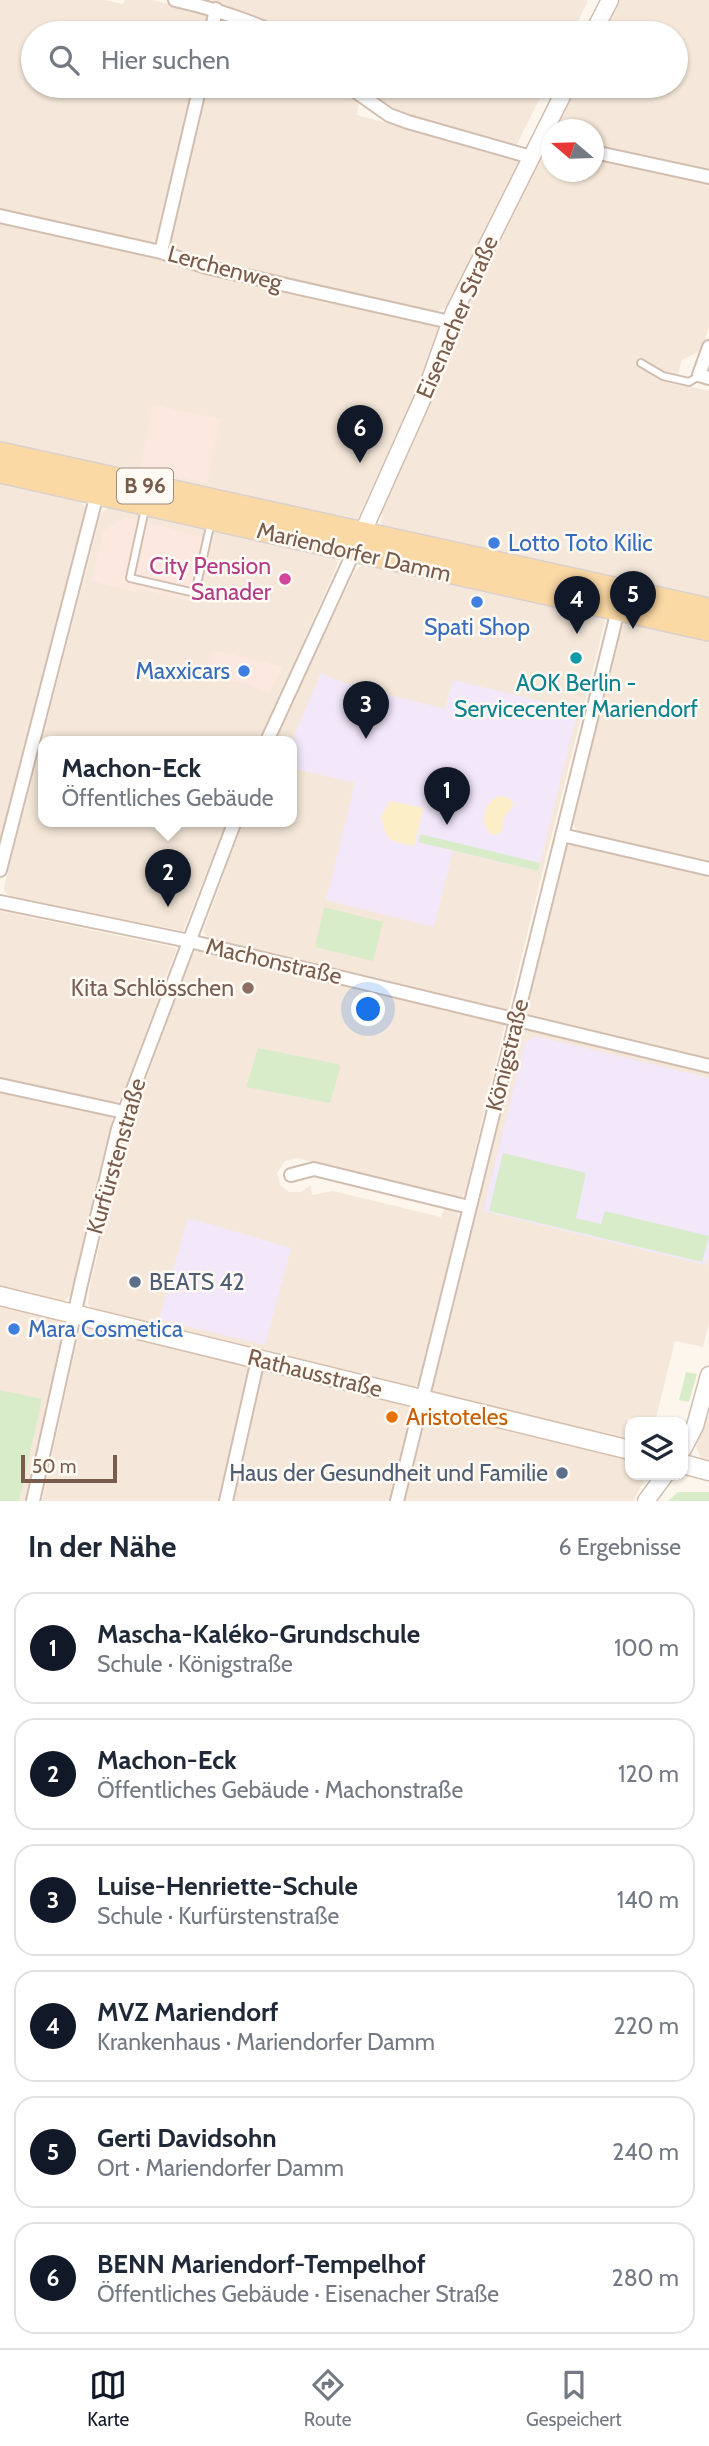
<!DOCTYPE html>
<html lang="de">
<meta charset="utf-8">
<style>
body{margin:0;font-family:Cabin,sans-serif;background:#f6f6f7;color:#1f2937}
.controls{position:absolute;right:21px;bottom:21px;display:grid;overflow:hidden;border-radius:14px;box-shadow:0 2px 5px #0004}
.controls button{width:63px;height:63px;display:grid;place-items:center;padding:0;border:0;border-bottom:2px solid #e0e1e3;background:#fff;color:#1f2937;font:35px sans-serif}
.compass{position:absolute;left:541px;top:119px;width:63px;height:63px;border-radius:50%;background:#fff;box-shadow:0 2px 5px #0004;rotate:289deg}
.scale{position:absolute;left:21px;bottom:18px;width:96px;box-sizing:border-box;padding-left:7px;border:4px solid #7a5c4d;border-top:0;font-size:19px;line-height:24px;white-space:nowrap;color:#7a5c4d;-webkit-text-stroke:5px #fffaf3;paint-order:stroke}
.you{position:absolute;left:369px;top:1010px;width:24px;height:24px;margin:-18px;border:5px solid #fff;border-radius:50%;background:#1a73e8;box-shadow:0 0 0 10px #1a73e833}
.badge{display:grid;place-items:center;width:46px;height:46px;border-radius:50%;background:#111827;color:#fff;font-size:23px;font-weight:700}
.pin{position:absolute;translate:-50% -58px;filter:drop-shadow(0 2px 4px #0008)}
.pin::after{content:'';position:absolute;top:37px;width:24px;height:21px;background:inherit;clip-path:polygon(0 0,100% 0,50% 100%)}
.popup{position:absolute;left:38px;top:736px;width:259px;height:91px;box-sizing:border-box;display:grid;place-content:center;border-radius:14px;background:#fff;filter:drop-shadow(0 2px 5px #0005);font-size:23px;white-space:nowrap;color:#747a83}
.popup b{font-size:26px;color:#1f2937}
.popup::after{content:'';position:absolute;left:50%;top:100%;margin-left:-14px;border:14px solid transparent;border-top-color:#fff}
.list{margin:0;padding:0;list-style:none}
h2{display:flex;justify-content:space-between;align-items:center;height:91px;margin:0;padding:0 28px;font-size:30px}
h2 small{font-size:23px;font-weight:400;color:#747a83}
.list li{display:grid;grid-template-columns:46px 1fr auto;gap:21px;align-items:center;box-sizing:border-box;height:112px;margin:0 14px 14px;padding:0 14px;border:2px solid #e0e1e3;border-radius:21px}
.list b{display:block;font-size:26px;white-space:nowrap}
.list p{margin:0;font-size:23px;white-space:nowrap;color:#747a83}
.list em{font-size:23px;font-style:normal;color:#747a83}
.icon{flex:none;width:38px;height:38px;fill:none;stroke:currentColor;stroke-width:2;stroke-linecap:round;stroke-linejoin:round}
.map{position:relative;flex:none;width:709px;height:1501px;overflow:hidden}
.search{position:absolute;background:#fff;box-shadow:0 2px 5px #0004;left:21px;right:21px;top:21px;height:77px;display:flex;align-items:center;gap:18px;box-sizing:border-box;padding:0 24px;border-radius:38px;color:#747a83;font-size:26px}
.sheet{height:847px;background:#fff}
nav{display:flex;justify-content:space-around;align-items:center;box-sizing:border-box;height:98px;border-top:2px solid #e0e1e3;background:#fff;font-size:19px;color:#747a83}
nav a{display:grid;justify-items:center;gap:4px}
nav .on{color:#111827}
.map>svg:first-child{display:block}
.residential{fill:#f5e8da}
.commercial{fill:#fde8e0}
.education{fill:#f3e8fa}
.green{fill:#d8ecc9}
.sand{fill:#fcefc7}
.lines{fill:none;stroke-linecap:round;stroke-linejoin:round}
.service-casing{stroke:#d1beb0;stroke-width:10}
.minor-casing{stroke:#d1beb0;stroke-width:16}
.tertiary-casing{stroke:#d1beb0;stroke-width:19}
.secondary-casing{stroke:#d6c0b0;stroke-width:21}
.primary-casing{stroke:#dad1cd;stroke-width:24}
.service{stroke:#fff;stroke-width:6}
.minor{stroke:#fff;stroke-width:12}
.tertiary{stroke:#fff;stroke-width:16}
.secondary{stroke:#fff;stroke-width:18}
.primary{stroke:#fbd9a5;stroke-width:21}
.shop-dot{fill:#3f7fe0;stroke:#fffaf3;stroke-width:2.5}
.hotel-dot{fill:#d1479c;stroke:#fffaf3;stroke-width:2.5}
.culture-dot{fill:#0f9aa8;stroke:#fffaf3;stroke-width:2.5}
.education-dot{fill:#8d6e63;stroke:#fffaf3;stroke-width:2.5}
.service-dot{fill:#5c6f8a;stroke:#fffaf3;stroke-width:2.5}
.food-dot{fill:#e8710a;stroke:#fffaf3;stroke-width:2.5}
.labels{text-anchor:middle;stroke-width:5;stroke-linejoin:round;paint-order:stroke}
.shield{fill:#fffaf3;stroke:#a28b7f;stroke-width:2}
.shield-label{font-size:21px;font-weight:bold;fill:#7a5c4d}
.street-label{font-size:23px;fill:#7a5c4d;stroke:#fffaf3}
.shop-label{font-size:23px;fill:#366cbe;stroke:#fffaf3;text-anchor:start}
.hotel-label{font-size:23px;fill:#b23c85;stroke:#fffaf3;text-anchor:end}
.culture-label{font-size:23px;fill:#0d838f;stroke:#fffaf3}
.education-label{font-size:23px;fill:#785e54;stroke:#fffaf3;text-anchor:end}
.service-label{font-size:23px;fill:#4e5e75;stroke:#fffaf3;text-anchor:start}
.food-label{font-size:23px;fill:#c56008;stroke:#fffaf3;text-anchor:start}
</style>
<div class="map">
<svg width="709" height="1501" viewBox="0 0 709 1501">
<rect width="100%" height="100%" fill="#fdf6ec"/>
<path class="residential" d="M0,0H104L123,4L125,0H152L208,14L205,33H33V86H193L156,240L151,242L0,209Z
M199,0H585L588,1L572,33H286L270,24Z
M618,0H709V171L594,146V130H555L575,86H676V33H601Z
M223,18L266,33H218Z
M205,86H341L359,103L357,115L505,155L520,162L448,307L438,311L246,271L173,249L170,240Z
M359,86H546L516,146L415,119L378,100Z
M551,149L552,172H594V158L709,183V326L702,350L682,360L675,383L709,391V601L384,527L381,523L382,511L424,417L465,305L540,156L546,150Z
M0,221L148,254L433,322L438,326L439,333L419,386L357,520L353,522L0,445Z
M0,482L79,499L86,508L0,840Z
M110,507L330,555L335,557L338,563L260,741H44V821H227L183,931L11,897L5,892L4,887L101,513Z
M363,564L601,615L605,621L508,1011L210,939L203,932L243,821H292V741H275L304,676L355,571Z
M627,622L709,638V863L583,834L574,827L573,819L621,628Z
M572,844L709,875V1060L527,1015L526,1010L565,851L568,846Z
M0,911L177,948L122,1097L117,1102L0,1080Z
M202,950L505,1024L465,1193L461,1197L296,1158L285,1161L277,1173L280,1185L289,1192H301L311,1185L312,1195L333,1191L441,1217L445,1207L457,1212L459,1222L419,1382L415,1387L411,1388L94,1311L88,1304L90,1285L127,1130L192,956L195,952Z
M527,1029L709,1072V1323L703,1347L675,1341L655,1422L628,1418L623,1440L433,1394L430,1389L431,1379L436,1376L521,1033Z
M0,1091L108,1113L113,1120L73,1287L71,1295L64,1301L0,1288Z
M0,1303L54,1317L61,1323L63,1328L26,1501H0Z
M89,1326L247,1365L249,1371L220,1501H42L78,1336L81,1330Z
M265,1369L408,1403L411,1413L390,1501H232L260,1373Z
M431,1409L594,1449L630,1461V1475H645V1479L633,1501H405L424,1426L421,1421L424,1412Z
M709,1416V1461L701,1458L696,1447L706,1418Z"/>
<path class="commercial" d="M153,405L220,419L207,483L140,469Z
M126,517L214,540L199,603L138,588L136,592L91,581L103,531Z
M213,650L282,667L270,693L248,684L206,676Z"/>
<path class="education" d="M321,673L344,683L445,709L453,680L578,710L538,871L453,851L434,927L326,900L355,783L292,768V741Z
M536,1036L709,1078V1255L706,1265L483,1211L525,1043Z
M188,1218L291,1248L265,1345L159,1319Z"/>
<path class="green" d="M420,834L540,863L538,871L418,842Z
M324,907L383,922L373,961L315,947Z
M258,1048L338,1064L340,1068L330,1103L246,1087Z
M503,1153L586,1173L576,1218L601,1224L605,1211L709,1236L702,1262L489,1211Z
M686,1372L697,1374L689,1402L679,1400Z
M0,1390L42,1399L19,1501H0Z
M678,1492H709V1501H668Z"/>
<path class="sand" d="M499,796L509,798L514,805C512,808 509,811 506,814C500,824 507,834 492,835C478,823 484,803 499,796Z
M390,801L423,808L414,846C389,840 387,843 381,817Z"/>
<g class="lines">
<g class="service-casing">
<path id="service" d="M641,363L663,376L689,382L699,376
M145,509L130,578L195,593L211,522"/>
</g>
<g class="minor-casing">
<path id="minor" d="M175,0C211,8 243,18 276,33
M211,33L216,9
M348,86L389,115L408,122L531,157
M594,152L709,177
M0,216L161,252L206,267L450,322
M161,252L200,86
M709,347L699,375L709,378
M267,741L356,547
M562,835L709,869
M0,870L98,490
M0,902L189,941L709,1066
M0,1085L124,1112
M291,1175L314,1169L469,1207
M33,1501L81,1284L118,1129L235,821
M226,1501L258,1359
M397,1501L618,610"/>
</g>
<g class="tertiary-casing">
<path id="tertiary" d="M593,33L610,0
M362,534L426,391L454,312L567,86
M683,1449L695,1426L709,1375
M646,1501L665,1475"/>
</g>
<g class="secondary-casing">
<path id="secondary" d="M0,1296L630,1450
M683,1464L709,1471"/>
</g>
<g class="primary-casing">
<path id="primary" d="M0,453L709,609
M0,472L709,630"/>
</g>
<use href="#service" class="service"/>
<use href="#minor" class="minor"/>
<use href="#tertiary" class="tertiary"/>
<use href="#secondary" class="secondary"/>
<use href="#primary" class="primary"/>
</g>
<g class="shop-dot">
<circle cx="494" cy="543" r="7"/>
<circle cx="477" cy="602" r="7"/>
<circle cx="244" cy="671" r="7"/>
<circle cx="14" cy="1329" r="7"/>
</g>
<circle class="hotel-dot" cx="285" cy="579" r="7"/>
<circle class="culture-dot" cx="576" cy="658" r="7"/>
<circle class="education-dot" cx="248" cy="988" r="7"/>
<g class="service-dot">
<circle cx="135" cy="1282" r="7"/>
<circle cx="562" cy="1473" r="7"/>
</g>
<circle class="food-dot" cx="392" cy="1417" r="7"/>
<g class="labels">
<rect class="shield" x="117" y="468.5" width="56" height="35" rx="5"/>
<g class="shield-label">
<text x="145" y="493">B 96</text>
</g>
<g class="street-label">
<text transform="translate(225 268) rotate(15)" y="8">Lerchenweg</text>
<text transform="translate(457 317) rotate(-67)" y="8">Eisenacher Straße</text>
<text transform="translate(354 552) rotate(13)" y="8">Mariendorfer Damm</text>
<text transform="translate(274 961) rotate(13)" y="8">Machonstraße</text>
<text transform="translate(507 1055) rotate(-76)" y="8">Königstraße</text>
<text transform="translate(116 1156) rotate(-74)" y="8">Kurfürstenstraße</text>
<text transform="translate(315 1373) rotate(14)" y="8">Rathausstraße</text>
</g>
<g class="shop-label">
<text x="508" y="551">Lotto Toto Kilic</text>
<text x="477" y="635" text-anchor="middle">Spati Shop</text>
<text x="230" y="679" text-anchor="end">Maxxicars</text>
<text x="28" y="1337">Mara Cosmetica</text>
</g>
<g class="hotel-label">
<text x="271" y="574">City Pension<tspan x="271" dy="26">Sanader</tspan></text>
</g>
<g class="culture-label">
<text x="576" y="691">AOK Berlin -<tspan x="576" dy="26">Servicecenter Mariendorf</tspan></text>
</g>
<g class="education-label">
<text x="234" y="996">Kita Schlösschen</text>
</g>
<g class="service-label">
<text x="149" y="1290">BEATS 42</text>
<text x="548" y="1481" text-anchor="end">Haus der Gesundheit und Familie</text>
</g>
<g class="food-label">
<text x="406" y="1425">Aristoteles</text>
</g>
</g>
</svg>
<div class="controls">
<button><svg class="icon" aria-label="layers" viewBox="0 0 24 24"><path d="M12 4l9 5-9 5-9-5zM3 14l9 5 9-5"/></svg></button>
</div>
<svg class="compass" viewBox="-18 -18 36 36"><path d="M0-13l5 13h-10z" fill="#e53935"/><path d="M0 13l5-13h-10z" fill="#747a83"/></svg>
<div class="scale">50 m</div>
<div class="you"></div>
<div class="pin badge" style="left:447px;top:825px">1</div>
<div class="pin badge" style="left:168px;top:907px">2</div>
<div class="popup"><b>Machon-Eck</b>Öffentliches Gebäude</div>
<div class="pin badge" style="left:366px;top:739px">3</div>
<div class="pin badge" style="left:577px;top:634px">4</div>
<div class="pin badge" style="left:633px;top:629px">5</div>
<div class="pin badge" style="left:360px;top:463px">6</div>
<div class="search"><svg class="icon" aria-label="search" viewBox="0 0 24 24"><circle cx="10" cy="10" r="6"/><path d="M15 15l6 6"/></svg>Hier suchen</div>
</div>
<section class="sheet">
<h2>In der Nähe<small>6 Ergebnisse</small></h2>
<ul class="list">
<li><span class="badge">1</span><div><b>Mascha-Kaléko-Grundschule</b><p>Schule · Königstraße</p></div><em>100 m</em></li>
<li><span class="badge">2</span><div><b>Machon-Eck</b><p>Öffentliches Gebäude · Machonstraße</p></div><em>120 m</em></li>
<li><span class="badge">3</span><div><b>Luise-Henriette-Schule</b><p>Schule · Kurfürstenstraße</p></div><em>140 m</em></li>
<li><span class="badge">4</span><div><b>MVZ Mariendorf</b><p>Krankenhaus · Mariendorfer Damm</p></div><em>220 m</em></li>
<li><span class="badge">5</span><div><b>Gerti Davidsohn</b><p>Ort · Mariendorfer Damm</p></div><em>240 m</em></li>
<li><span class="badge">6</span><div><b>BENN Mariendorf-Tempelhof</b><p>Öffentliches Gebäude · Eisenacher Straße</p></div><em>280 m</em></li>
</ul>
</section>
<nav>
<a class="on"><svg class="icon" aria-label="map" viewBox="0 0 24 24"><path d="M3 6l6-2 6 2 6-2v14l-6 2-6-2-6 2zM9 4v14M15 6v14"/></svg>Karte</a>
<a><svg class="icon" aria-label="directions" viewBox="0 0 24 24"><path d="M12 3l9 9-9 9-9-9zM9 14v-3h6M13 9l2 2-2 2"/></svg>Route</a>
<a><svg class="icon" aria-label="saved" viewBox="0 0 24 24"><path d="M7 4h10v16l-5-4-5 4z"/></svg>Gespeichert</a>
</nav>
